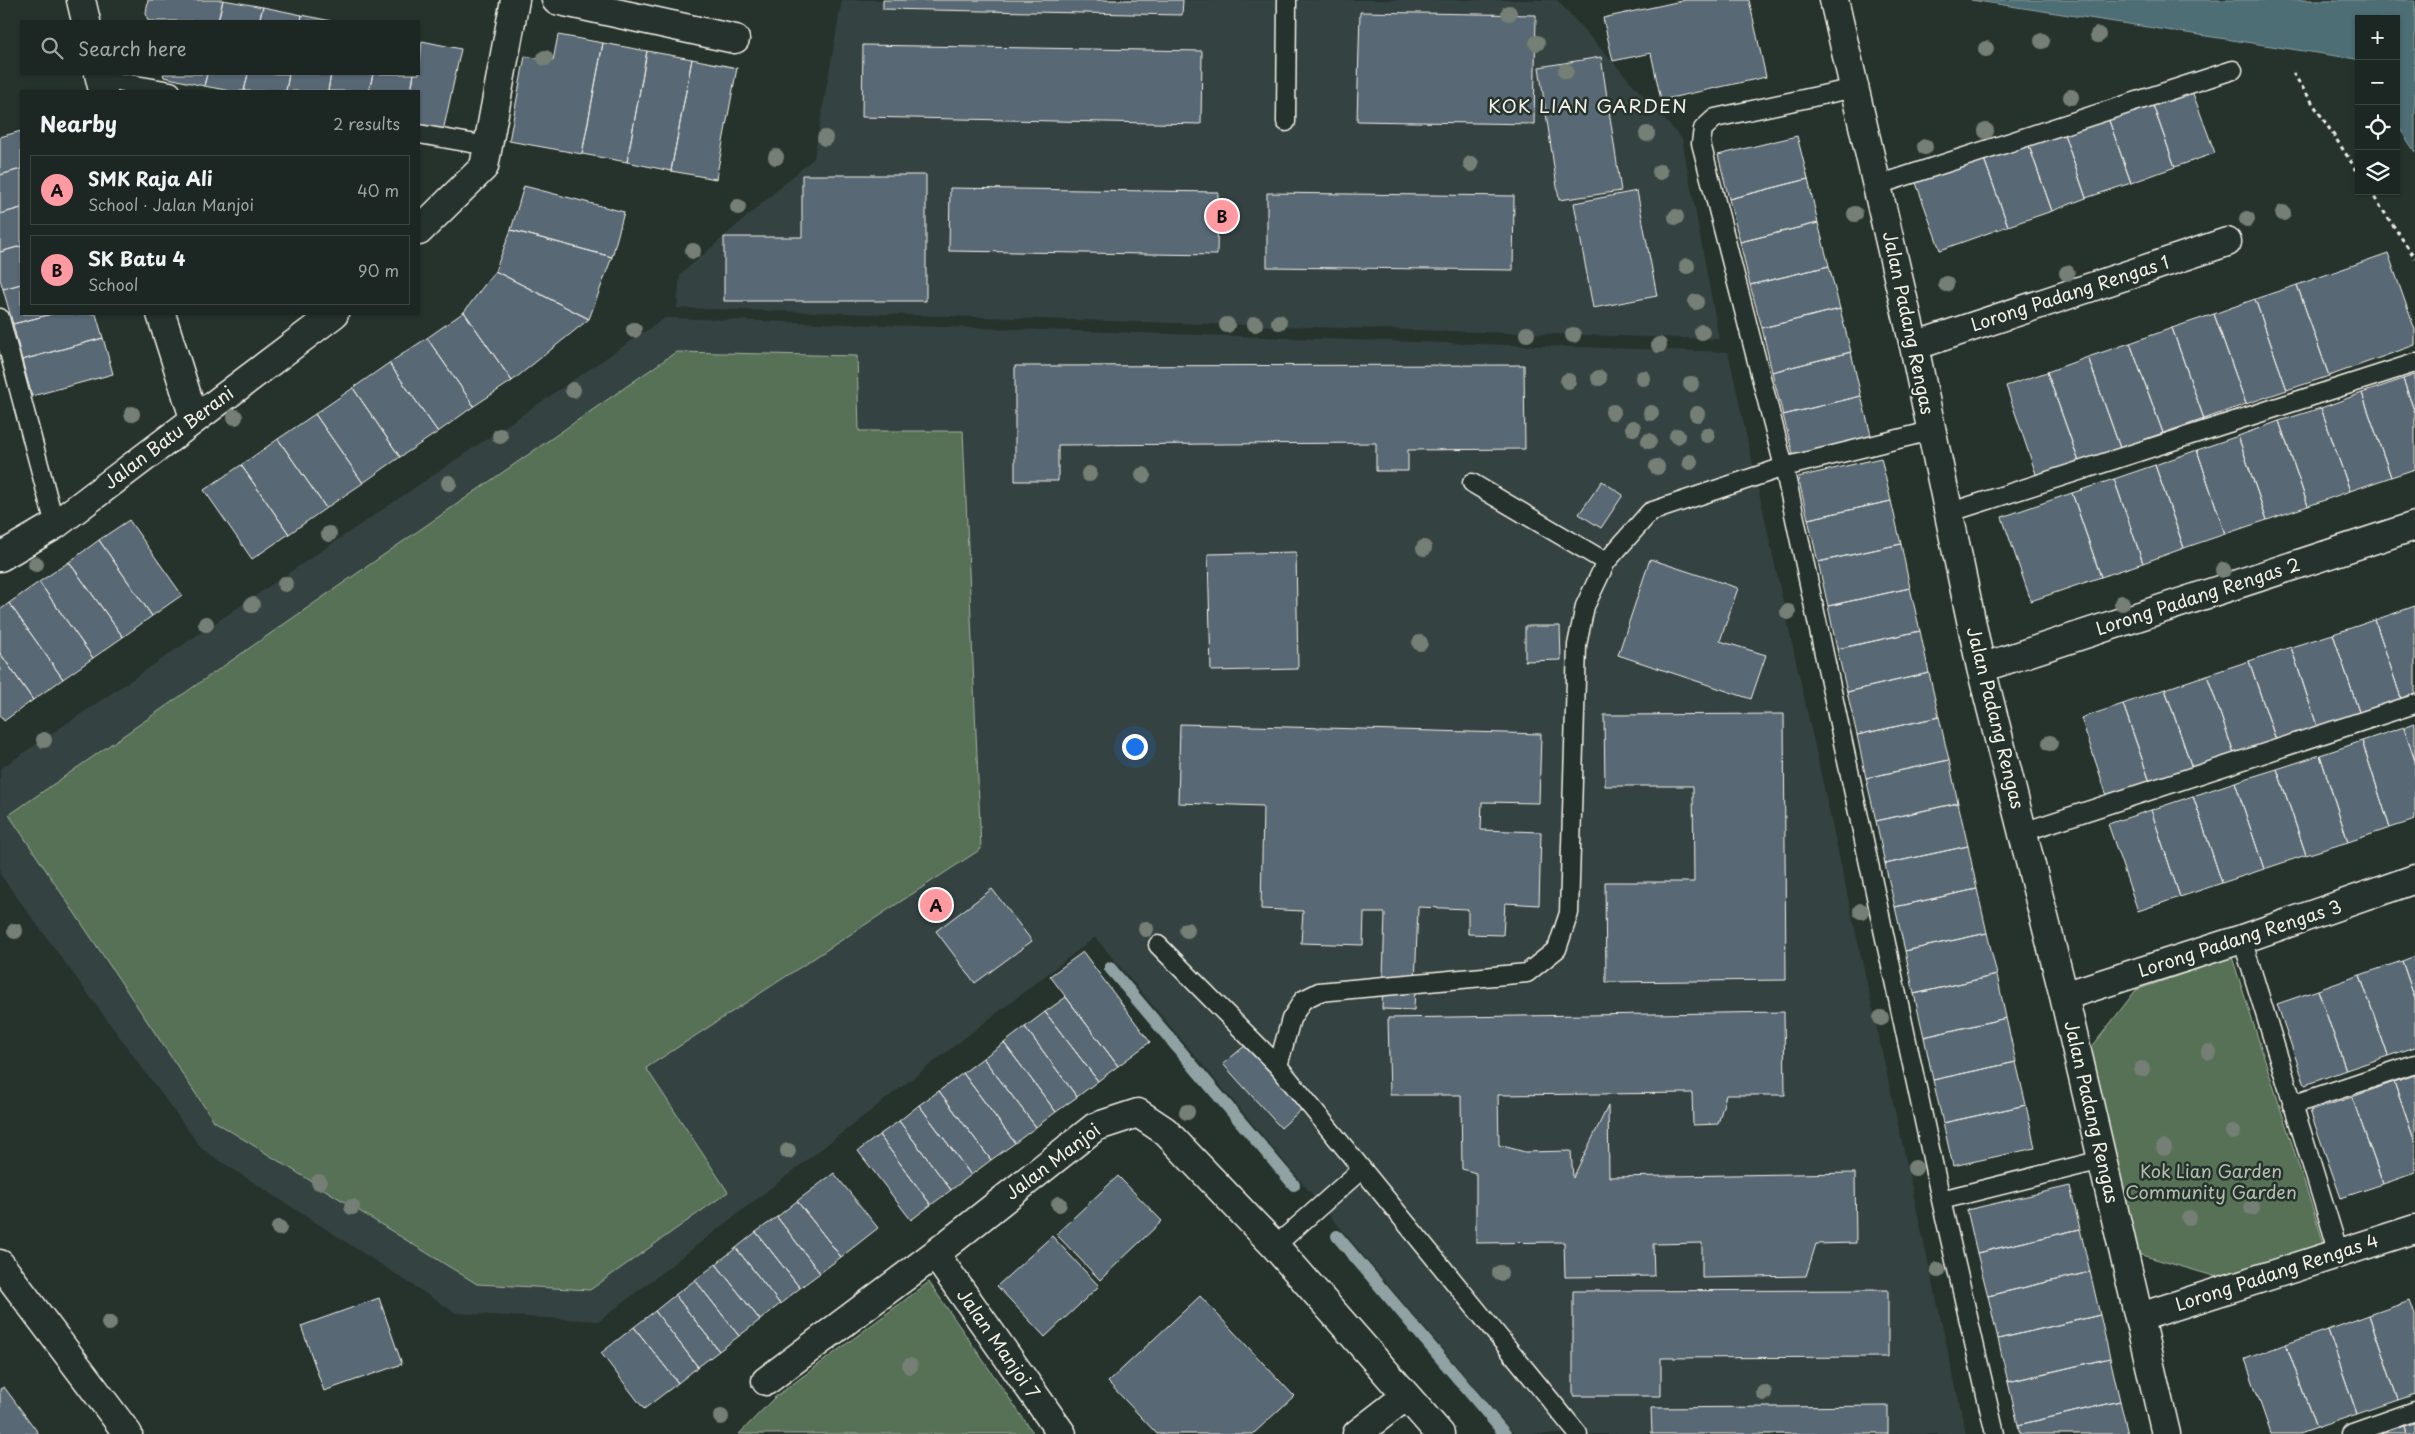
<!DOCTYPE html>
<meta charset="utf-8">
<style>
body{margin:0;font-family:"Playpen Sans",sans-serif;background:#252e2a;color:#f1f3f6}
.controls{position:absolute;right:15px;top:15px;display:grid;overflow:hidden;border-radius:0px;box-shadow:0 1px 4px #0004}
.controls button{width:45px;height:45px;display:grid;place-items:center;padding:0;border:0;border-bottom:1px solid #3a4340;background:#1c2622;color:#f1f3f6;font:25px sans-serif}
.you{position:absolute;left:1134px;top:746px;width:18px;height:18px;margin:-12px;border:4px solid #fff;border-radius:50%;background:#1a73e8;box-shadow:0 0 0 8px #1a73e833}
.badge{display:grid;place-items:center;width:32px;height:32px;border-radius:50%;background:#ff9aa2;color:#111;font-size:16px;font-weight:700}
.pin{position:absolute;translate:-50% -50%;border:2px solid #fff;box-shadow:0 1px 5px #0006}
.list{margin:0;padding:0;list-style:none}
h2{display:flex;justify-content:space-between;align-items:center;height:65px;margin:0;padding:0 20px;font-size:21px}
h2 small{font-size:16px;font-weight:400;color:#a0a5a5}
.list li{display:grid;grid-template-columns:32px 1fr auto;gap:15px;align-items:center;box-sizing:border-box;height:70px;margin:0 10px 10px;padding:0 10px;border:1px solid #3a4340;border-radius:0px}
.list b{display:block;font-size:19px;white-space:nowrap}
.list p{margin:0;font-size:16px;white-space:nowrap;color:#a0a5a5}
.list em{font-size:16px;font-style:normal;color:#a0a5a5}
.icon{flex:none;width:28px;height:28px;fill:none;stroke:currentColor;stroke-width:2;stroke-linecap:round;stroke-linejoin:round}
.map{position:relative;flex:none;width:2415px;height:1434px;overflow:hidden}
.search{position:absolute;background:#1c2622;box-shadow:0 1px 4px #0004;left:20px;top:20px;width:400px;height:55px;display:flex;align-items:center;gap:12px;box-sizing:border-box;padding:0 18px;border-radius:0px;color:#a0a5a5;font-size:19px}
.panel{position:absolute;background:#1c2622;box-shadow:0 1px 4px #0004;left:20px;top:90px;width:400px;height:225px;border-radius:0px}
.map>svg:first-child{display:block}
.built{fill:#354343}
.green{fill:#567157;stroke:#a5b1a0}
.water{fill:#4e6e75;stroke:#90a2a3}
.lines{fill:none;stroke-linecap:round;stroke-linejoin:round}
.stream{stroke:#90a2a3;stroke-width:12}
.building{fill:#586875;stroke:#f4f1e8}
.lane-casing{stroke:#f4f1e8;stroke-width:21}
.street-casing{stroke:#f4f1e8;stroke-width:31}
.path{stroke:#f4f1e8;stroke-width:3;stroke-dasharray:4 4;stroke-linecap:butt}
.lane{stroke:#26332d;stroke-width:18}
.street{stroke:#26332d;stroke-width:28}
.tree{fill:#757f74}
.labels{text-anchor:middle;stroke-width:5;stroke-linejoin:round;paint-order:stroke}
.street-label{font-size:18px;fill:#f4f1e8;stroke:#26332d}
.park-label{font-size:18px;fill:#b5beae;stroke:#26332d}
.neighbourhood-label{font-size:19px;letter-spacing:1px;fill:#f4f1e8;stroke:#26332d}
</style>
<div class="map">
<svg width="2415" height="1434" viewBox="0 0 2415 1434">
<rect width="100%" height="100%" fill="#26332d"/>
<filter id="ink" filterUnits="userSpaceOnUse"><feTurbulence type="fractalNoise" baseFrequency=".02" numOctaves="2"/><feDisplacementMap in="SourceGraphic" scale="10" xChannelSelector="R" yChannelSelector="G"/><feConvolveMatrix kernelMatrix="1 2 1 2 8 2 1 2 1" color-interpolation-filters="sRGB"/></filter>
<g filter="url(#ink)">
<path class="built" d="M842,0H1557L1682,139L1719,339L677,308L680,275L814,158Z
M665,318L1728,352L1966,1434H1514L1095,937L599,1321L456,1313L202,1149L0,874V769Z"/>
<path class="green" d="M676,352L857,356L859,431H963L981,849L646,1068L728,1192L590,1290L477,1284L214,1121L9,815Z
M2232,957L2324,1244L2221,1278L2138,1254L2088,1052L2136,990Z
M929,1282L1034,1434H739L774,1398Z"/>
<path class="water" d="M1971,0H2415V152L2396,123V19H2359V64L2356,59Z"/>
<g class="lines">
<path class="stream" d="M1110,968L1294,1185
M1337,1236L1505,1434"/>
</g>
<path class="building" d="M148,0H223L218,21H148L146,13Z
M223,0L263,7L259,21H218Z
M883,0H1183L1182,15L883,9Z
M1686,0H1749L1766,77L1661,100L1651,53L1613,61L1603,18Z
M263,7L302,15L301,21H259Z
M1360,12L1536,15L1534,124L1357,121Z
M302,15L331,21H301Z
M558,35L603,43L582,154L509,141L525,56L553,61Z
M422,41L461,49L442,136L419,131V91H411L414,74H419Z
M603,43L647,51L627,162L582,154Z
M863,45L1202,51L1201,124L862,117Z
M647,51L692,59L671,171L627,162Z
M1601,57L1621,191L1559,200L1539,67Z
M692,59L737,68L716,179L671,171Z
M163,74H207L204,86L164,77Z
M207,74H248L244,91H231L204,86Z
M248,74H289L286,91H244Z
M289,74H331L328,91H286Z
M331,74H373L369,91H328Z
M373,74H414L411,91H369Z
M2189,83L2215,153L2175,167L2150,97Z
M2150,97L2175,167L2131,183L2106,112Z
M2106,112L2131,183L2086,198L2062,128Z
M2062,128L2086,198L2052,211L2027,140Z
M21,131V169L0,175V137Z
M1797,136L1808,179L1729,199L1718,155Z
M2027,140L2052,211L2008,226L1983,156Z
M1983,156L2008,226L1940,250L1915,180Z
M21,169V208L0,214V175Z
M802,175H926V301H724V237H802Z
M1808,179L1818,223L1740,242L1729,199Z
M524,186L624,212L612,257L511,230Z
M950,188L1218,192L1217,255L949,251Z
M1637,191L1657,296L1593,308L1574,203Z
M1267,193L1514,196L1513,270L1267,267Z
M21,208V246L0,252V214Z
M1818,223L1829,266L1750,285L1740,242Z
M511,230L612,257L589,319L495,271Z
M21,246V284L3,289L0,279V252Z
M2388,253L2415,330V345L2329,376L2297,285Z
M1829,266L1840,309L1762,328L1750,285Z
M495,271L589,319L512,381L464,312Z
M21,284V314H52L13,324L3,289Z
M2297,285L2329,376L2287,390L2255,299Z
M2255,299L2287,390L2246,404L2214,314Z
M1840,309L1851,352L1772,372L1762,328Z
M464,312L512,381L474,406L427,338Z
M52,314H96L103,338L22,360L13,324Z
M2214,314L2246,404L2204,419L2172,328Z
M2172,328L2204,419L2163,433L2130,343Z
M103,338L113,374L32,396L22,360Z
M427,338L474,406L438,432L389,363Z
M2130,343L2163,433L2120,448L2088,357Z
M1851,352L1861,396L1783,415L1772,372Z
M2088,357L2120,448L2079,462L2047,372Z
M389,363L438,432L400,457L353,388Z
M1524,365L1525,449L1408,450V471H1376V443L1058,445V481H1015V366Z
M2047,372L2079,462L2037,477L2006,386Z
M2415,375V413L2403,379Z
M2403,379L2415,413V469L2391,477L2362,393Z
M353,388L400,457L363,483L315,414Z
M2362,393L2391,477L2350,491L2321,408Z
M1861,396L1872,439L1794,458L1783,415Z
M2321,408L2350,491L2308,506L2279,421Z
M315,414L363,483L326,508L278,439Z
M2279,421L2308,506L2267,520L2238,436Z
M2238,436L2267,520L2225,534L2197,450Z
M278,439L326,508L289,534L241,465Z
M2197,450L2225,534L2184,548L2155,465Z
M1881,458L1891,501L1808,519L1798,477Z
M241,465L289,534L252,559L204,490Z
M2155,465L2184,548L2143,563L2114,479Z
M2114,479L2143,563L2101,577L2072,493Z
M1602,481L1623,495L1601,528L1579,514Z
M2072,493L2101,577L2031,601L2002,517Z
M1891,501L1901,544L1818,562L1808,519Z
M129,520L182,595L152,616L99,540Z
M99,540L152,616L123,637L69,562Z
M1901,544L1910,588L1828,606L1818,562Z
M1296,552L1298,669L1211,671L1208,554Z
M1650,559L1738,588L1720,641L1766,655L1751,699L1618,655Z
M69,562L123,637L93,658L39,582Z
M39,582L93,658L63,679L9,603Z
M1910,588L1920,631L1837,649L1828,606Z
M9,603L63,679L33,700L0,653V610Z
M2415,606V696L2402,701L2375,620Z
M2375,620L2402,701L2360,715L2333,634Z
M1525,626H1560L1561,660L1525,661Z
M1920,631L1929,673L1847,692L1837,649Z
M2333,634L2360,715L2318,729L2291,647Z
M2291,647L2318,729L2277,743L2249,661Z
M0,653L33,700L4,721L0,715Z
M2249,661L2277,743L2235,757L2207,675Z
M1929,673L1939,717L1857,735L1847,692Z
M2207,675L2235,757L2193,771L2165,689Z
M2165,689L2193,771L2151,785L2123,704Z
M2123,704L2151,785L2108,799L2081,718Z
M1784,714L1786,980L1606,982L1605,882H1694L1693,786H1605L1604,715Z
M1939,717L1949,760L1866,778L1857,735Z
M2415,723V761L2404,727Z
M1180,724L1541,734L1539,803L1482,802L1481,830L1541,832L1539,905L1505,903L1503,935L1468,934V909L1418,907L1414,1010L1382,1009L1385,913H1364L1363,945L1301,943L1303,911L1261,909L1263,806L1178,803Z
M2404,727L2415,761V820L2390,828L2362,741Z
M2362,741L2390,828L2348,842L2320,755Z
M2320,755L2348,842L2306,855L2277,769Z
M1949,760L1958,803L1876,821L1866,778Z
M2277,769L2306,855L2264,869L2235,782Z
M2235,782L2264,869L2222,883L2193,796Z
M2193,796L2222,883L2180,897L2151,810Z
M1958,803L1968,846L1885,864L1876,821Z
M2151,810L2180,897L2138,911L2108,824Z
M1968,846L1977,889L1895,907L1885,864Z
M992,889L1032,941L975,983L936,931Z
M1977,889L1987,933L1905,951L1895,907Z
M1987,933L1997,975L1914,994L1905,951Z
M1083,952L1150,1042L1118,1066L1050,976Z
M2415,956V999L2402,961Z
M2402,961L2415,999V1047L2388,1056L2360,975Z
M1997,975L2006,1018L1924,1037L1914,994Z
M2360,975L2388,1056L2346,1070L2318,990Z
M2318,990L2346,1070L2305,1085L2277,1004Z
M1066,997L1118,1066L1098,1081L1045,1012Z
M1045,1012L1098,1081L1077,1097L1025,1027Z
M1784,1012L1785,1095H1726L1718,1124L1693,1125L1692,1093L1498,1095L1499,1145L1525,1152L1571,1151L1573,1178L1608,1106L1609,1177L1855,1173L1856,1243L1816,1244L1806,1276L1702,1278V1243L1653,1244L1654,1276L1565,1277L1564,1242L1476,1243V1173L1462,1169L1461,1095H1390L1388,1018Z
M2006,1018L2016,1062L1933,1080L1924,1037Z
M1025,1027L1077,1097L1056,1112L1004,1043Z
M1004,1043L1056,1112L1036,1127L983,1058Z
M1247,1044L1304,1107L1281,1128L1223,1064Z
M983,1058L1036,1127L1015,1143L963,1073Z
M2016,1062L2026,1105L1943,1123L1933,1080Z
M963,1073L1015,1143L991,1160L939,1091Z
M2415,1075V1142L2394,1082Z
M2394,1082L2415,1142V1173L2383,1184L2352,1097Z
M939,1091L991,1160L971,1175L919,1105Z
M2352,1097L2383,1184L2341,1198L2310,1111Z
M919,1105L971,1175L951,1190L899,1121Z
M2026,1105L2035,1148L1953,1166L1943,1123Z
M899,1121L951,1190L931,1205L879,1135Z
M879,1135L931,1205L911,1220L858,1151Z
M834,1173L878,1228L841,1257L797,1201Z
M1118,1176L1162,1221L1100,1280L1056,1234Z
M2070,1186L2080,1229L1977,1253L1967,1210Z
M797,1201L841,1257L820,1273L777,1217Z
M777,1217L820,1273L800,1288L756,1232Z
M2080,1229L2090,1272L1988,1296L1977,1253Z
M756,1232L800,1288L780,1304L736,1248Z
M1052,1236L1099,1286L1045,1337L997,1286Z
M736,1248L780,1304L760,1320L716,1264Z
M716,1264L760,1320L739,1336L695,1280Z
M2090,1272L2100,1315L1998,1339L1988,1296Z
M695,1280L739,1336L719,1351L675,1295Z
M1888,1290V1357L1661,1358V1396H1573V1291Z
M675,1295L719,1351L698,1367L655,1311Z
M1200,1296L1294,1396L1253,1434H1157L1108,1382Z
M379,1298L402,1364L324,1391L301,1326Z
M2410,1301L2415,1315V1394L2398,1400L2369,1315Z
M655,1311L698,1367L678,1383L634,1327Z
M2100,1315L2110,1358L2008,1382L1998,1339Z
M2369,1315L2398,1400L2357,1414L2328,1330Z
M634,1327L678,1383L644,1409L601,1353Z
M2328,1330L2357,1414L2316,1428L2286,1344Z
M2286,1344L2316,1428L2299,1434H2271L2245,1359Z
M2110,1358L2120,1401L2018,1425L2008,1382Z
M4,1387L39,1434H0V1389Z
M2120,1401L2128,1434H2020L2018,1425Z
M1888,1406V1434H1652L1651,1408Z
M2415,1423V1434H2406L2404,1426Z
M2404,1426L2406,1434H2381Z"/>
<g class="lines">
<g class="lane-casing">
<path id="lane" d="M100,79L171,91
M1855,88L1715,118L1703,129L1701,143L1784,467L1941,1200L1995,1434
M1286,122L1287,0
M419,134L488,146
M1878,185L2233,70
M0,318L55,525
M1472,483L1606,562
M1948,513L2415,363
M2023,832L2415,704
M2242,939L2339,1253
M1158,945L1278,1066
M2292,1105L2415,1064
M1941,1200L2102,1160
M1275,1246L1362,1169
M1578,1434L1278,1066L1291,1019L1303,1000L1319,992L1527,973L1557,949L1569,913L1577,645L1585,606L1606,562L1650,512L1784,467L1931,431
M2350,1434L2415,1411"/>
</g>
<g class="street-casing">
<path id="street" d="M81,0L86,21
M556,0L735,39
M1834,0L1914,346L1981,668L2064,996L2166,1434
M99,74L103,91
M419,231L484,167L515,0
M161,314L194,418
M1914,346L2227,242
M0,557L55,525L334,314
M1981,668L2415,526
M2064,996L2242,939L2415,879
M935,1254L1062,1434
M0,1264L128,1434
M2140,1317L2415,1229
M766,1381L935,1254L1095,1127L1138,1113L1165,1131L1275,1246L1440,1434
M1357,1434L1406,1396"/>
</g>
<path class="path" d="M2293,73L2359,174
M2370,191L2415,258"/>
<use href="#lane" class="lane"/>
<use href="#street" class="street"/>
</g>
<g class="tree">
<circle cx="1509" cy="13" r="8"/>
<circle cx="2098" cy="35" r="8"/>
<circle cx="2042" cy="41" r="8"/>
<circle cx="1537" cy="43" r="8"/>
<circle cx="1986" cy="49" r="8"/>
<circle cx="545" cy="58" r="8"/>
<circle cx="1566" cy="71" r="8"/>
<circle cx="2071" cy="97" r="8"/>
<circle cx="1986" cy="131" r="8"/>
<circle cx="1647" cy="134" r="8"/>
<circle cx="825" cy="138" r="8"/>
<circle cx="1925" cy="147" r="8"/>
<circle cx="776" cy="157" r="8"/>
<circle cx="1471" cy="164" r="8"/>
<circle cx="1660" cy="172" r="8"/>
<circle cx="738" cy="207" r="8"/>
<circle cx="2283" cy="213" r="8"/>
<circle cx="1855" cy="214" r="8"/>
<circle cx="1676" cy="217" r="8"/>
<circle cx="2247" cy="219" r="8"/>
<circle cx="693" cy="251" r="8"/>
<circle cx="1687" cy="266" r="8"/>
<circle cx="2067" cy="273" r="8"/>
<circle cx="1946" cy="284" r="8"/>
<circle cx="1696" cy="302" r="8"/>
<circle cx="1279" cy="322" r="8"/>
<circle cx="1255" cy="324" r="8"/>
<circle cx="1227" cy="325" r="8"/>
<circle cx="634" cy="330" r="8"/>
<circle cx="1702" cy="332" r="8"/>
<circle cx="1527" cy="334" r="8"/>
<circle cx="1573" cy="335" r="8"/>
<circle cx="1659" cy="345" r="8"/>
<circle cx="1599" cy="378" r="8"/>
<circle cx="1643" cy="378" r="8"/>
<circle cx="1568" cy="381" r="8"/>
<circle cx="1691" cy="384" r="8"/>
<circle cx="573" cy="390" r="8"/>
<circle cx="1613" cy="412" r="8"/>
<circle cx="1651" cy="413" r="8"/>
<circle cx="132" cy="414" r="8"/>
<circle cx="1697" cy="414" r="8"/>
<circle cx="235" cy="417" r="8"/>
<circle cx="1633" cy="428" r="8"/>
<circle cx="1707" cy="435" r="8"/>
<circle cx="500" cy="436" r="8"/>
<circle cx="1677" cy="436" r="8"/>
<circle cx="1649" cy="441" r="8"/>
<circle cx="1690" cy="462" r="8"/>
<circle cx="1657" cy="467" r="8"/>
<circle cx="1089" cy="474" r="8"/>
<circle cx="1143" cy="475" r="8"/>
<circle cx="449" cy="483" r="8"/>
<circle cx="329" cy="534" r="8"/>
<circle cx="1424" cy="548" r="8"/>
<circle cx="36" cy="564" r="8"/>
<circle cx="2223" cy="570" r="8"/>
<circle cx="285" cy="584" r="8"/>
<circle cx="2122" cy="603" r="8"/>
<circle cx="252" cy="605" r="8"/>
<circle cx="1788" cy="612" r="8"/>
<circle cx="206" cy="624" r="8"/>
<circle cx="1420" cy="643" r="8"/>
<circle cx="44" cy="740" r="8"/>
<circle cx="2050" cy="743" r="8"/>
<circle cx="1861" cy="911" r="8"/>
<circle cx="1146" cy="929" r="8"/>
<circle cx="1187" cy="930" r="8"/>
<circle cx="15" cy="931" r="8"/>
<circle cx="1881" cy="1018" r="8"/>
<circle cx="2209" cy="1052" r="8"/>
<circle cx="2142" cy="1069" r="8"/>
<circle cx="1187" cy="1112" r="8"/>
<circle cx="2233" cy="1132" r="8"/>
<circle cx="2164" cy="1148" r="8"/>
<circle cx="788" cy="1151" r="8"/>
<circle cx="1915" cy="1168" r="8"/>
<circle cx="319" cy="1182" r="8"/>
<circle cx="1059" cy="1204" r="8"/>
<circle cx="352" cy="1207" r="8"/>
<circle cx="2252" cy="1208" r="8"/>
<circle cx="2189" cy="1218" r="8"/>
<circle cx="279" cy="1228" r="8"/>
<circle cx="1938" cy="1270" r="8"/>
<circle cx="1500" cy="1273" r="8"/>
<circle cx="109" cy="1323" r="8"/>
<circle cx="910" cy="1366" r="8"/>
<circle cx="1764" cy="1393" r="8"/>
<circle cx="721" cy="1417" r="8"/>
</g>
</g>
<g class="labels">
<g class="street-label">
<text transform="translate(2070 294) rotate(-18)" y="6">Lorong Padang Rengas 1</text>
<text transform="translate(1908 323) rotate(78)" y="6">Jalan Padang Rengas</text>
<text transform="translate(169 438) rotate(-37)" y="6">Jalan Batu Berani</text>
<text transform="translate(2198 597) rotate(-18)" y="6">Lorong Padang Rengas 2</text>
<text transform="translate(1995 718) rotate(76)" y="6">Jalan Padang Rengas</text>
<text transform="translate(2240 939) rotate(-18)" y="6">Lorong Padang Rengas 3</text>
<text transform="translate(2091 1112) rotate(77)" y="6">Jalan Padang Rengas</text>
<text transform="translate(1053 1162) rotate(-37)" y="6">Jalan Manjoi</text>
<text transform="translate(2277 1273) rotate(-18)" y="6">Lorong Padang Rengas 4</text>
<text transform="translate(998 1344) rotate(55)" y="6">Jalan Manjoi 7</text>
</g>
<g class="park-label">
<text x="2211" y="1178">Kok Lian Garden<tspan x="2211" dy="21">Community Garden</tspan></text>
</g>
<g class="neighbourhood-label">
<text x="1588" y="113">KOK LIAN GARDEN</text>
</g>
</g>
</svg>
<div class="controls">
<button>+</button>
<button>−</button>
<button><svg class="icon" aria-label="locate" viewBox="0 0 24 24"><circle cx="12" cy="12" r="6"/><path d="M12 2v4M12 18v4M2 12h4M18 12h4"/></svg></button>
<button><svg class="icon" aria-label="layers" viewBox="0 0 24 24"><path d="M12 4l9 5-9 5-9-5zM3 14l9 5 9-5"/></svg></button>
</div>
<div class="you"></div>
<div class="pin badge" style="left:936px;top:905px">A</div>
<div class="pin badge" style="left:1222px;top:216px">B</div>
<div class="search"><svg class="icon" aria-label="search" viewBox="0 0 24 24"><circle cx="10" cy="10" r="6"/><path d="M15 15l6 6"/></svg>Search here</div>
<section class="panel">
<h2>Nearby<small>2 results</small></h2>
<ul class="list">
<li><span class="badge">A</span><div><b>SMK Raja Ali</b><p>School · Jalan Manjoi</p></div><em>40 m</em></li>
<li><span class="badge">B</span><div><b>SK Batu 4</b><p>School</p></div><em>90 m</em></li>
</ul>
</section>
</div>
